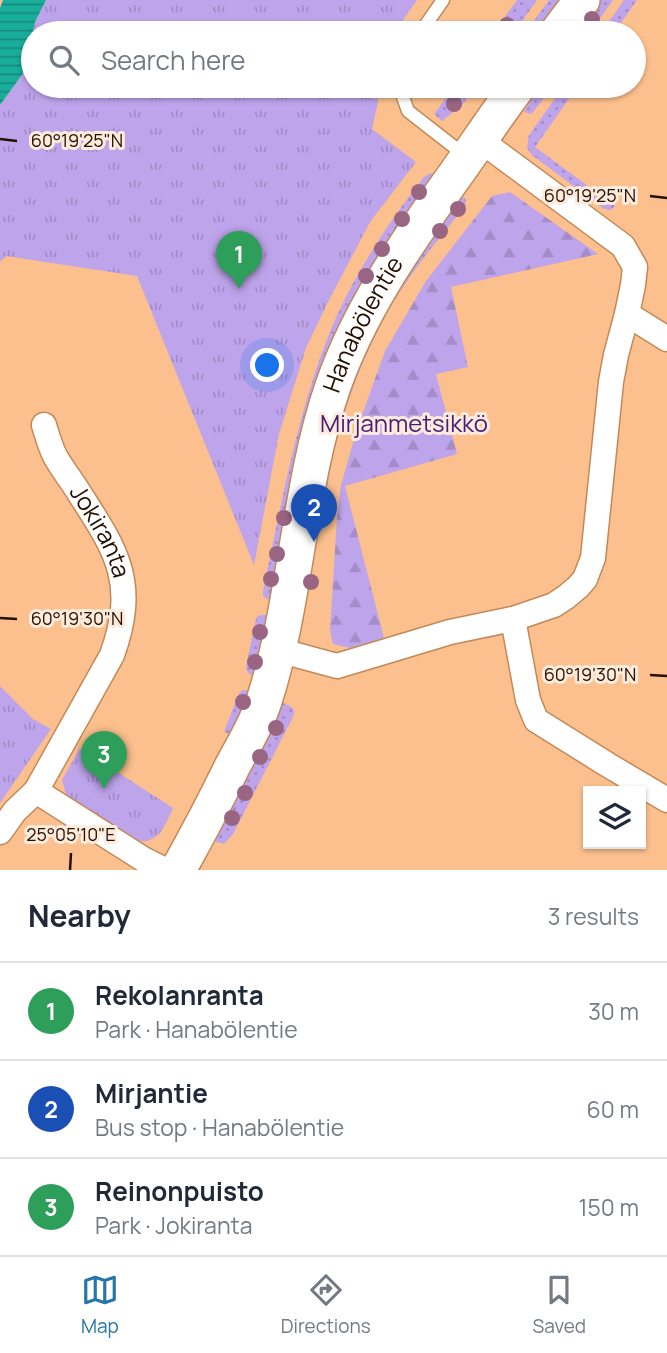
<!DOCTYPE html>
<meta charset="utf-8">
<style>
body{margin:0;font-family:Manrope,sans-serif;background:#f2f2f3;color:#1f2937}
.controls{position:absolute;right:21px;bottom:21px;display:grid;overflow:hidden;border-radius:0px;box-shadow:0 2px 5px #0004}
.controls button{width:63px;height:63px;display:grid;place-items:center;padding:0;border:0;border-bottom:2px solid #e0e1e3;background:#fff;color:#1f2937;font:35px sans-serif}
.you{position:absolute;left:268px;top:366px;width:24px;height:24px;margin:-18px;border:5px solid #fff;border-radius:50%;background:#1a73e8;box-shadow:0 0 0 10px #1a73e833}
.badge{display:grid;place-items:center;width:46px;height:46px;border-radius:50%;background:#2676a8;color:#fff;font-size:23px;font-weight:700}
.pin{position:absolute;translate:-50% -58px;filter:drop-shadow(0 2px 4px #0008)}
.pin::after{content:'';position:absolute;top:37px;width:24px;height:21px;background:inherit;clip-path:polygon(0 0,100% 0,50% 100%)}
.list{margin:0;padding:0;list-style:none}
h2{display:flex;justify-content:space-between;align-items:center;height:91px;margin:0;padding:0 28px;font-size:30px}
h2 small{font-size:23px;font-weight:400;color:#747a83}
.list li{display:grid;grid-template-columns:46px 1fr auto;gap:21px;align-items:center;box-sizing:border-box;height:98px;padding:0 28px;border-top:2px solid #e0e1e3}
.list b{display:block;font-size:26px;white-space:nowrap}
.list p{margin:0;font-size:23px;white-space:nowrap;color:#747a83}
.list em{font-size:23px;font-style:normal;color:#747a83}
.icon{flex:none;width:38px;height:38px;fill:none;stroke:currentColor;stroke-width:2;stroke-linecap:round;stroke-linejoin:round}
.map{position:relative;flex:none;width:667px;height:870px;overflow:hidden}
.search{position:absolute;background:#fff;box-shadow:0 2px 5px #0004;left:21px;right:21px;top:21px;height:77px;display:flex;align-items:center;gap:18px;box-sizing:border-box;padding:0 24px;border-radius:38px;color:#747a83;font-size:26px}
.sheet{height:385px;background:#fff}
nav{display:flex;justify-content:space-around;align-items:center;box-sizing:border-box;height:98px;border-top:2px solid #e0e1e3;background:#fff;font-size:19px;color:#747a83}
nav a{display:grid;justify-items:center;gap:4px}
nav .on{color:#2676a8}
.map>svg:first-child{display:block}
.grass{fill:url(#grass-dots)}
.forest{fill:url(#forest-firs)}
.park{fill:url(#park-tufts)}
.water{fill:url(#water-rules)}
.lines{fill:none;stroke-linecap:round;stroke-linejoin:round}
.lane-casing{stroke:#c28958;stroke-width:15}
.street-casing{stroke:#c28958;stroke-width:27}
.secondary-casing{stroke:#c28958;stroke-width:38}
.lane{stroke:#fff;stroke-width:12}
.street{stroke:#fff;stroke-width:24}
.secondary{stroke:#fff;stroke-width:35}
.tree{fill:#996582}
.ticks{fill:none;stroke:#251000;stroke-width:2.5}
.labels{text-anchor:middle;stroke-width:6;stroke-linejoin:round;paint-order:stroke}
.street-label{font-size:24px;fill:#251000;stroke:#feebdc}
.park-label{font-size:24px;fill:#481b79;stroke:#feebdc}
.ticks-label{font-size:18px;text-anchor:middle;fill:#251000;stroke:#feebdc;stroke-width:6;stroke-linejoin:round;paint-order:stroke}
</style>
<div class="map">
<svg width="667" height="870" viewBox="0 0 667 870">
<defs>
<pattern id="grass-dots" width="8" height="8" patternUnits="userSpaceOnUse" patternTransform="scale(1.75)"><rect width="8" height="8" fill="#bea4eb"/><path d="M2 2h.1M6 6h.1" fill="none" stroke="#a38cc8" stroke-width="1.8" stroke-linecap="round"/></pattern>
<pattern id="forest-firs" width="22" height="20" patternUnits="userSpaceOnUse" patternTransform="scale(1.75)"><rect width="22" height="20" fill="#bea4eb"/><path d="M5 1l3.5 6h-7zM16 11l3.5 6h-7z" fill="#a38cc8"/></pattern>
<pattern id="park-tufts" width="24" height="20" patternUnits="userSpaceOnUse" patternTransform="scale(1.75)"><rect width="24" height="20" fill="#bea4eb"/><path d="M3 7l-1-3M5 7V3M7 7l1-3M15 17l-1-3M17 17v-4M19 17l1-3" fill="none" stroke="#a38cc8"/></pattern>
<pattern id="water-rules" width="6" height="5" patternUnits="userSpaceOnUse" patternTransform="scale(1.75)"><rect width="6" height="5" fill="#18ae9b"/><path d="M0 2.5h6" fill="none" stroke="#158c7c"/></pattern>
</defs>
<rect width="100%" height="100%" fill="#fcc08e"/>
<path class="grass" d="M517,0H537L514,33H493Z
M549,0H567L540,33H525Z
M597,0H613L590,33H574Z
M624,0H637L614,33H601Z
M455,86H476L463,104L442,121L434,114Z
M539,86H553L534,111L531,114L524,112Z
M564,86H578L535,147L615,206L611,210L604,209L532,155L527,148L529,135Z
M433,173L432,177L377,267L272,600L267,599L263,596V591C282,502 297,411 332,327C354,275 389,221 424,177L429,174Z
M462,196L466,200L465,206C440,237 415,267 394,301C353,370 330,447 322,526L313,525L359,352L433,231Z
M262,615H268L260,657L253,676L248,673L246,667L256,619L258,616Z
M243,690L250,691L234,736L224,732L239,693Z
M280,701L293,708L294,712L293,717L233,834L224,844L214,841L221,820Z"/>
<path class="forest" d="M510,192L598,254L451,287L468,367L436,374L457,454L345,486L384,638L350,648L333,644L330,631L337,517L341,485L357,429L385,351L426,281L492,196Z"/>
<path class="park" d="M46,0H417L394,33H33V86H378V102L372,129L416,162L370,222L328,302L306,348L279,434L254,565L137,276L6,256L0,262V105L24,72L35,22Z
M0,686L33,719L51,729L0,803Z
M80,748L173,808C167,821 162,837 147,841C134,845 81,810 70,800C65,795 64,786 62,780Z"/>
<path class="water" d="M3,0H46L35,22L24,72L0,105V8Z"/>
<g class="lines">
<g class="lane-casing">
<path id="lane" d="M420,33L443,0
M399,86L408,111L467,157"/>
</g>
<g class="street-casing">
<g id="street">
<path d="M480,140L623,246L635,267L633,285L627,314L667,339"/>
<path id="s1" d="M44,425C47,435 50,446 55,456C61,467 69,477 76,488C115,549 139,580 112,655L36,791L143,859L165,870"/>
<path d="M513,619L528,700L536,720L608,765L667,800"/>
<path d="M278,650L337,666L450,632L513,619L554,605L566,597L578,587L585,579L593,558L611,382L616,355L627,314"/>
<path d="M0,832L15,811L36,791"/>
</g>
</g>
<g class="secondary-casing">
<g id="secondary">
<path d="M557,33L582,0"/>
<path id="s2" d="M178,870C197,836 215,802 232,767C243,746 257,724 264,701C297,598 298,488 333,386C359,312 403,248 448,185C472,152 494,118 518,86"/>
</g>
</g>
<use href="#lane" class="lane"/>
<use href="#street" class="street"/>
<use href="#secondary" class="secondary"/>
</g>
<g class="tree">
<circle cx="592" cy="19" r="8"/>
<circle cx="507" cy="25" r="8"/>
<circle cx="454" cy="104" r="8"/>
<circle cx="419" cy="192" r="8"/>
<circle cx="458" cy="209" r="8"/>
<circle cx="402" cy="219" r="8"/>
<circle cx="440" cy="231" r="8"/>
<circle cx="382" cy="249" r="8"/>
<circle cx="366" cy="276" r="8"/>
<circle cx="284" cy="518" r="8"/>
<circle cx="277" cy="554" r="8"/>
<circle cx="271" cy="579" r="8"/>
<circle cx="311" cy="582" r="8"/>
<circle cx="260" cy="632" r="8"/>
<circle cx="255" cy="662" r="8"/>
<circle cx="243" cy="702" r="8"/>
<circle cx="276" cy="728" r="8"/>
<circle cx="260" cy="757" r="8"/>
<circle cx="245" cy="793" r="8"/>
<circle cx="232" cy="818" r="8"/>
</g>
<path class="ticks" d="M0,139L17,141M650,196L667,198M0,618L17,619M650,675L667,676M70,870L71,853"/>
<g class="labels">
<g class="street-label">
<text dy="8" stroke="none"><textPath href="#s2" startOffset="581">Hanabölentie</textPath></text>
<text dy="8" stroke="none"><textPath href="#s1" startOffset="121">Jokiranta</textPath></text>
</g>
<g class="park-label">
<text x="404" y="432">Mirjanmetsikkö</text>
</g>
</g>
<g class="ticks-label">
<text x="77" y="147">60°19'25"N</text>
<text x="590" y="202">60°19'25"N</text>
<text x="77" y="625">60°19'30"N</text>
<text x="590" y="681">60°19'30"N</text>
<text x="71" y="841">25°05'10"E</text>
</g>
</svg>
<div class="controls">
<button><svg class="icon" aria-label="layers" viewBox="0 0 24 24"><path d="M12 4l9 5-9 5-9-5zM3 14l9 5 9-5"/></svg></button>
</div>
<div class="you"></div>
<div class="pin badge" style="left:239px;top:289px;background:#2e9e5b">1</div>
<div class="pin badge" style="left:314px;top:542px;background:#1a4fb4">2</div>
<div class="pin badge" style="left:104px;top:789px;background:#2e9e5b">3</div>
<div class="search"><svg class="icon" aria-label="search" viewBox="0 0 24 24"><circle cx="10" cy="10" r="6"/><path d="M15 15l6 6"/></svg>Search here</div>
</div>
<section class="sheet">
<h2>Nearby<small>3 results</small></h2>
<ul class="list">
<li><span class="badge" style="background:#2e9e5b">1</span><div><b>Rekolanranta</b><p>Park · Hanabölentie</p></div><em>30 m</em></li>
<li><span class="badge" style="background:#1a4fb4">2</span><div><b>Mirjantie</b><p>Bus stop · Hanabölentie</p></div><em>60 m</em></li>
<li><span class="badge" style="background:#2e9e5b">3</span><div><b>Reinonpuisto</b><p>Park · Jokiranta</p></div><em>150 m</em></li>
</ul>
</section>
<nav>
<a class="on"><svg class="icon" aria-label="map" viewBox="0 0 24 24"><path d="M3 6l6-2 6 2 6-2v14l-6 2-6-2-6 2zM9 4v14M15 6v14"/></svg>Map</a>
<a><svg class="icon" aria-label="directions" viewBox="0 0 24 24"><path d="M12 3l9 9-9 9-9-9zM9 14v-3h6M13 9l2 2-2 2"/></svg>Directions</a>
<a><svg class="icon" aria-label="saved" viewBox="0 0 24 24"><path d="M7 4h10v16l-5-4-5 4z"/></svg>Saved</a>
</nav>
